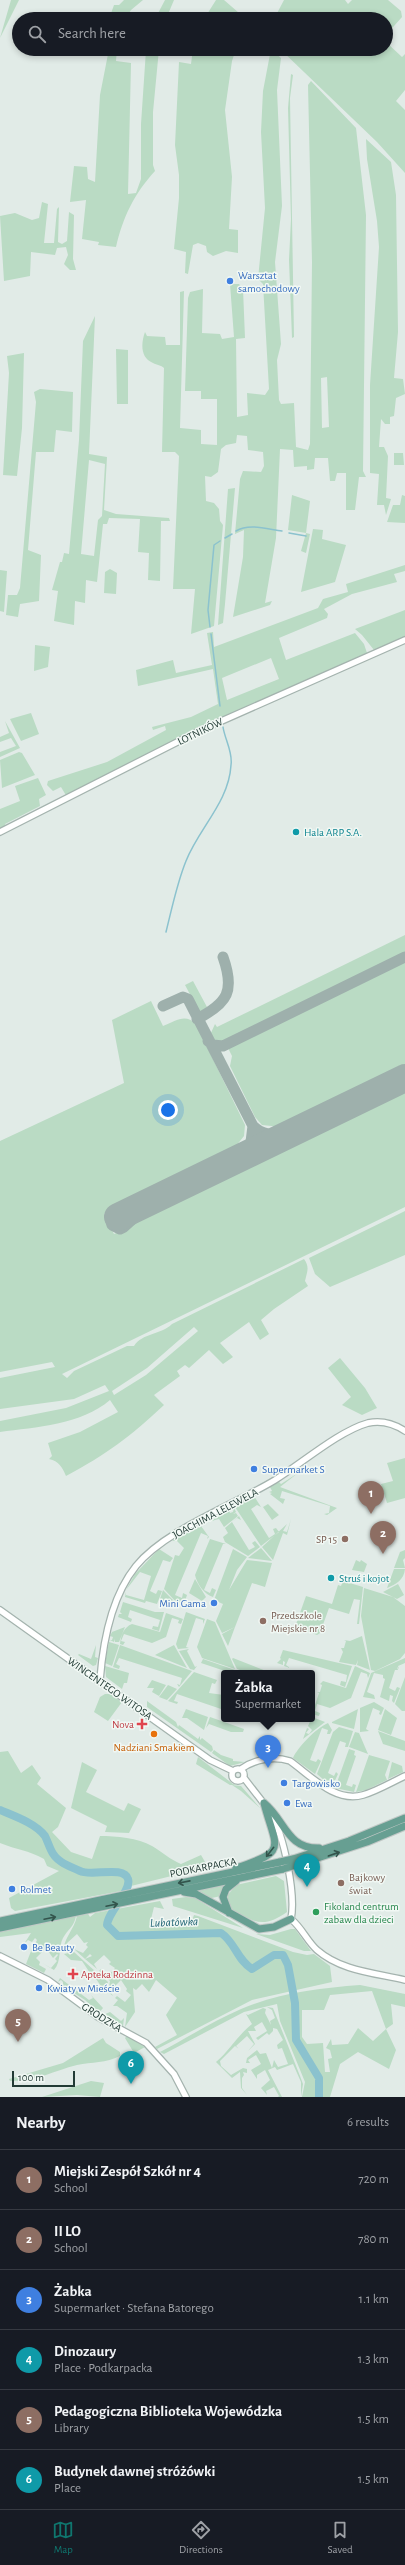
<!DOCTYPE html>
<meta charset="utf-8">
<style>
body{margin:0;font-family:"Alegreya Sans",sans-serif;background:#242831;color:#f1f3f6}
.scale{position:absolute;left:12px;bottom:10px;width:63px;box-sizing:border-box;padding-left:4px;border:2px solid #223b35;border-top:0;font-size:11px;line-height:14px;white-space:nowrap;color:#223b35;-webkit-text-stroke:3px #f1f8f4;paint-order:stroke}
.you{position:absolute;left:168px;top:1110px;width:14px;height:14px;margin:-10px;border:3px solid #fff;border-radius:50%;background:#1a73e8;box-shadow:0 0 0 6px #1a73e833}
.badge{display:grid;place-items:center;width:26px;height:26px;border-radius:50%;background:#0f766e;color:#fff;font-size:13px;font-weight:700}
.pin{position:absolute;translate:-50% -33px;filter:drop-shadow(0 1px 2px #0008)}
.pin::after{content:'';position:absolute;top:21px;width:14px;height:12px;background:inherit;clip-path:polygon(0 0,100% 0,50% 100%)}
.popup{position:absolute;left:221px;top:1670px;width:94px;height:52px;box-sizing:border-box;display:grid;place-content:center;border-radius:4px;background:#171b24;filter:drop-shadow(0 1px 3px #0005);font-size:13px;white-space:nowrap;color:#9ea1a6}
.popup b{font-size:15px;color:#f1f3f6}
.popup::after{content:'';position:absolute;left:50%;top:100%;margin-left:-8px;border:8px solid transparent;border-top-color:#171b24}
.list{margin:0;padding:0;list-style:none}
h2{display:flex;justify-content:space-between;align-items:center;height:52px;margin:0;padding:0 16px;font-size:17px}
h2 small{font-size:13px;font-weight:400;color:#9ea1a6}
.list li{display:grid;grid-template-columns:26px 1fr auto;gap:12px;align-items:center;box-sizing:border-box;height:60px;padding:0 16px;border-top:1px solid #363941}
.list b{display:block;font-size:15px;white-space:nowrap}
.list p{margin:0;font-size:13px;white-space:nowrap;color:#9ea1a6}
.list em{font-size:13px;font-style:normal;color:#9ea1a6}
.icon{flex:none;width:22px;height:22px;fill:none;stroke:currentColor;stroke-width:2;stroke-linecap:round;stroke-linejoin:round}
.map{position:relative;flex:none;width:405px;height:2097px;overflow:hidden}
.search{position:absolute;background:#171b24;box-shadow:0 2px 6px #0003;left:12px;right:12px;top:12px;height:44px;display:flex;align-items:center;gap:10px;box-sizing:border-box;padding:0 14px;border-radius:22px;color:#9ea1a6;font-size:15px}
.sheet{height:412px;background:#171b24}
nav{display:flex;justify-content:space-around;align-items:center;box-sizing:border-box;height:56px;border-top:1px solid #363941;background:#171b24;font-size:11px;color:#9ea1a6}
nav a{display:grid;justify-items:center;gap:2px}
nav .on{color:#0f766e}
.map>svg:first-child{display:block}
.green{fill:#badbc4;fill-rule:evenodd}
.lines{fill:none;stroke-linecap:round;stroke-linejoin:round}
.stream{stroke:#8bc2ce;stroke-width:1.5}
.river{stroke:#8bc2ce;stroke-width:8}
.taxiway{stroke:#9eb0ac;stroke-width:11}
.runway{stroke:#9eb0ac;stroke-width:28}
.tertiary-casing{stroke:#a4b3ae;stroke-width:8}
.primary-casing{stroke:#c1c8c6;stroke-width:9}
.tertiary{stroke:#fff;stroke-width:5.5}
.primary{stroke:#679f92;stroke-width:7}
.primary-bridge-casing{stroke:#c1c8c6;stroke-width:9;stroke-linecap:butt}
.primary-bridge{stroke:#679f92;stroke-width:7}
.oneway{stroke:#33544c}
.shop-dot{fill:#3f7fe0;stroke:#f1f8f4;stroke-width:1.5}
.culture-dot{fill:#0f9aa8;stroke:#f1f8f4;stroke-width:1.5}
.education-dot{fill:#8d6e63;stroke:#f1f8f4;stroke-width:1.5}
.health-dot{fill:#e0444e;stroke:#f1f8f4;stroke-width:1.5}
.food-dot{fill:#e8710a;stroke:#f1f8f4;stroke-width:1.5}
.leisure-dot{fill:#2e9e5b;stroke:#f1f8f4;stroke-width:1.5}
.labels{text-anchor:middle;stroke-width:3;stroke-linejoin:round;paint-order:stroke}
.shop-label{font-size:11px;fill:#366cbe;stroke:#f1f8f4;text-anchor:start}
.street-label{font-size:11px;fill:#223b35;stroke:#f1f8f4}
.culture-label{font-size:11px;fill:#0d838f;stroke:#f1f8f4;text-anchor:start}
.education-label{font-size:11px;fill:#785e54;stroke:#f1f8f4;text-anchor:start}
.health-label{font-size:11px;fill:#be3a42;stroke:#f1f8f4;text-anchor:end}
.food-label{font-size:11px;fill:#c56008;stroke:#f1f8f4}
.leisure-label{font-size:11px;fill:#27864d;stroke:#f1f8f4;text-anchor:start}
.water-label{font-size:12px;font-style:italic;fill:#1f6374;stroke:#f1f8f4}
</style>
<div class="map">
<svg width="405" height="2097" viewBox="0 0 405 2097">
<rect width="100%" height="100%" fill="#e1ebe7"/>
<path class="green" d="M11,0H19L0,38Z
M124,0H143L131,10L125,19H109L114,5H119Z
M165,0H174L166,19H155Z
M216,0H224L246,19H204Z
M284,0H345L348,4L352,0H388L401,11L402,17L386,35V19H274Z
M386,42L402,57L405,54V90L396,101L405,110V173L377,142L280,49H386Z
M109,49H117L116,61L131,63L128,194L136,193L141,179V124L146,50L159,49L153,112V165L155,171C134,194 123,217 116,247L98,245L99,242L82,239L86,200L70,202L74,166L87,167L88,179L95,182L100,95Z
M193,49H236L232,61L225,110L232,177L229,229L238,230V253L226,251L213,256L207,252L206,246L198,243L193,245L188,274L185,273L186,252L174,249L179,198V175L175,145L179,62L191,64Z
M271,49L281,58L277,90L282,206L275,262L281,344L277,360L279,400L281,404L294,403L296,447L308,450L310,444L312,262L308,85L311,81L356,128L366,215L363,471L366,477H359L355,510H346V473H337L335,481H330L328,458H315L314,469L307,470V466L294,467L293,450L280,449L276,538L265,603L272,601L270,605L233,617L243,557L244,530L235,534L240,479L243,471L261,472L264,466L263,452L248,450L247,436L237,435L236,443L226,445L221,449L218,472L211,477L205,476L206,501L214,503L219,509L220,521L223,525L214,626L191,634L195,589H173L179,456L175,452H162L164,368C161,365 157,365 153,363C140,358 141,343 145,332L147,336L165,337L166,345H180V292L184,291L180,428L201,430V444L217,445V399H201V391H185L188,298L190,292L203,289L202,333L220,334L222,339L234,337L230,284H239L243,289L245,338L236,339L237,417L248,415L247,393L265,395L269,389L263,284L258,279L265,208L261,132L263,91ZM327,377L329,427L322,428L321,378Z
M291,74L293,75L290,98L294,337L292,338L289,260L291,219L288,108Z
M366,139L391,162L396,195L398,332L394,378L403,379L405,394L396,398L394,416L390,417V424H385L381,419L379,447H384L388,456L386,498L391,499L386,515L384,505H377L379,474L370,473V385L379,247L377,221L367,159Z
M42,202L48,204L44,243H54L57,209L59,207L58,242L62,244L67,241L69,212L74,215L73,259L76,270H70L64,264L68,255L66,247L57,248L55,255L31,252L30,276L4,281L0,216L15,213L32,220L39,218Z
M95,316L89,454L107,457L104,510L116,514L169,518L170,521H161L160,581L148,580L149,553L138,552L140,519L109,518L107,524H103L97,582L86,580L85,603L75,601L74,625L54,621L58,591L52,590L60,562H62L64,553L69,554L79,440L83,341ZM89,460L105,464L102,516L98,520L94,556L81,554Z
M116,349L128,350V404H117Z
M24,353L22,428L17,476L3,475L9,373L7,356Z
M40,389L73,392L72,432L56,430L54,452H36L28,550L41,555L39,601L20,604L18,617L6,615L8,595H17L20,588L36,402L34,392Z
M394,453H403L404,465H394Z
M235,488L225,604L223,623L218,625L228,489Z
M292,495L310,501L306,533L310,534L306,553L301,551L306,533L288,530Z
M402,495L405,496V523L387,522L393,505H400Z
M313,529L323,530L322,539L346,545L335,582L301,592Z
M405,565V571L394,574L397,582L352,594L324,609L328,614L327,618L279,638L286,660L355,633L364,644L367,653L201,728L67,797L61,787L53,791L47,785L48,781L107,762L166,730L165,726L153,730L152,727L191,717L218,704L213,669L138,686L136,670L173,660L176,673L212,665L207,633L213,632L214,647L318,608L323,599L348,592L346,584ZM271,658L279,679L227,700L222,678Z
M110,569L117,573L116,594L104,593L105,572Z
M0,570L7,571L4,612L0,611Z
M405,610V637L374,650L362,635L355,629Z
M35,645L50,647L48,667L34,671Z
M31,713L39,734L21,741L10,719Z
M5,721L20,748L0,757V752L16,746L11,738L0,742V737L9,733Z
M19,752L22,753L35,775L2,788L0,760Z
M38,778L46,795L39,799L40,806L5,824L6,827L0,830V809L20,801L15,786Z
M405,935V953L223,1042C216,1042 213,1041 210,1035L215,1024L217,1027Z
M405,961V1067L281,1127L262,1125L255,1117L230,1066L232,1056L228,1048Z
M193,981L207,1007L200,1013L185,985Z
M151,1001L163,1026C176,1021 185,1013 196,1024L245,1125L244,1136L232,1151L104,1214L114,1234L131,1226L145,1214L405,1088V1207L62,1374L67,1378L74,1371L127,1346H134C142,1333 161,1335 172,1324L304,1259C310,1267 307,1272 305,1281L308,1286L274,1309L261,1320L269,1334L260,1340L249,1322L220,1343L233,1357L223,1364L209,1350L189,1368L185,1365L177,1371L180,1376L154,1395L164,1405C130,1437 107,1454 66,1476C62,1467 59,1461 49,1459L52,1456L48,1443L80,1432L118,1412L110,1400C81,1425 36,1427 0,1432V1421L66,1408L109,1391L105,1385L74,1399L0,1409V1378L55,1367L52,1362L0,1372V1141L124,1083L112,1020ZM194,1327L198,1331L146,1375L114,1395L112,1391L147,1368Z
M405,1211V1255L330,1287L315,1274L309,1258Z
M340,1358L365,1388L377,1408L362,1415L342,1405L351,1397L328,1368Z
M405,1458V1498L387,1503L381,1484L393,1481L387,1463Z
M298,1473L280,1487L337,1508L327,1515L324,1514L329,1513L330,1506L282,1491L280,1498L285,1499L283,1504L270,1494L272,1493L269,1492L272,1491L270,1487L279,1482L281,1484Z
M254,1496L261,1507L257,1505L251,1509L269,1538L275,1534L273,1529L276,1528L279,1532L261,1546L235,1507Z
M268,1504L279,1515L272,1520L263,1507Z
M234,1508L236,1512L233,1514L236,1513L238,1516L224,1527L219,1519L211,1521L229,1510L230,1513L233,1512Z
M239,1516L241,1520L237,1518L232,1522L249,1550L255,1547L252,1543L255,1541L260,1547L248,1556L225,1542L223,1537L228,1533L225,1528Z
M291,1519L287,1535L283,1533L273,1560L262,1547L287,1524L283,1531L287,1532Z
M201,1526L209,1537L207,1539L208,1536L201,1533L175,1595L182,1598L183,1593L187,1595L185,1601L177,1603L164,1589L175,1555L179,1556L184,1548L177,1541H172Z
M210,1539L226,1544H223L204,1590L210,1593L212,1588L216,1590L213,1597C205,1595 197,1584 195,1575Z
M261,1548L272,1561L248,1558Z
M159,1549L173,1558L170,1562L163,1560L150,1591L156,1594L158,1590L162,1591L157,1604L146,1601L145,1603L125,1597L126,1592V1595L144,1600L151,1576L140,1572L126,1590L135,1574Z
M233,1549L247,1557L237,1570L229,1590L247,1560L272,1563L265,1587L252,1583L235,1627L222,1633L216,1621L223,1604L214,1600Z
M405,1550V1558L403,1560L405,1568H394L400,1552Z
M356,1560L360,1562L361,1560L367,1564L364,1572L352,1570Z
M394,1569H405C404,1580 396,1584 387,1588Z
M195,1579L206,1597L202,1601L189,1593Z
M343,1581L363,1587L359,1624H357L360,1600L354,1599L349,1614L329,1608L320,1633L317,1635L295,1627L306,1596L332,1604L338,1585L341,1586Z
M398,1584L404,1595L397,1599L383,1592Z
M364,1588L393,1597L405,1606V1653L400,1659L375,1671L371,1670L361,1616Z
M163,1590L176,1603L168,1605L166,1601L163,1603L160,1599Z
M123,1602L155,1612H164L159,1631L152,1629L153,1626L158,1627L160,1620L130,1610L128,1617L132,1619L131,1622L118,1617L119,1614H122L120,1612Z
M186,1612L205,1619L203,1624V1620L196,1618L186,1647L189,1648L178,1649L176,1644Z
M166,1613L183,1619L181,1624L178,1623L179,1620L172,1618L166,1637L152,1643L124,1634L121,1641L125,1642L123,1645L120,1644C121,1635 124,1627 132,1624L160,1632Z
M207,1619L215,1622L235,1669L202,1658L197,1647Z
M125,1627L119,1642H115L114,1639V1642L110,1640H112L113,1637L110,1636L112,1632Z
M235,1627L228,1646L222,1634Z
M362,1636L370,1670L357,1665L358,1660L356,1665L339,1662L343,1652L341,1648H344L346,1641L344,1640L350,1641Z
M109,1642L119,1645L112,1666L105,1663Z
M96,1645L95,1657L98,1658L96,1665L93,1666L78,1655L79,1654L91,1659Z
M120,1645L192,1671L179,1687L177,1684L180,1685L182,1678L119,1658L116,1664L120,1666L119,1669L113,1667Z
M174,1645L187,1668L155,1655Z
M189,1649L187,1651L195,1667L197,1666L194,1670L190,1669L179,1651Z
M283,1650L352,1666L345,1687L340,1685L341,1681L346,1682L347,1675L289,1658L286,1665L290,1668L284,1666L285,1662L283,1661V1665L277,1663L281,1659L280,1658Z
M405,1658V1663L398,1666L399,1669L397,1667L398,1670H395L389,1688L395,1691L397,1687L400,1688L394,1703L392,1701L393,1696L390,1695L389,1701L380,1697L385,1679L383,1678V1675L374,1673L367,1692L374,1695L375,1699L363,1697L371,1673Z
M203,1659L244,1673H231L201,1663Z
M232,1659L233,1658L266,1671L248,1673L237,1669Z
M105,1666L129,1673L127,1683H124L122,1689L106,1677Z
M355,1666L370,1673L368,1678L367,1674L361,1672L351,1698L330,1708L317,1704L315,1711L320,1713L319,1716L312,1714L319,1693L317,1692H320L322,1685L320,1684L323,1681L346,1688Z
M194,1672L217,1680L215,1684L212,1683L209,1693L224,1695V1710L177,1694L174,1701L178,1702L177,1704L168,1701Z
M405,1677V1711H402L395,1704Z
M152,1680L166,1685L159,1696L152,1692L154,1688H147Z
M168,1685L177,1689L167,1700L159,1697Z
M105,1694H110L122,1702L108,1721L94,1712L100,1697Z
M147,1701L176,1722L178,1727L179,1725L198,1739L200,1736V1740L202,1738L212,1746L213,1750L211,1752L147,1707Z
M374,1702L384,1708L381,1715L379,1714L380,1711L373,1708L366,1729L369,1731L360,1732V1708Z
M186,1709L208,1717L204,1730L187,1718H182Z
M358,1709L354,1729L332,1723V1722Z
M385,1709L397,1718L391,1735L378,1730Z
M210,1717L244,1729L243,1732H231L209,1724L206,1728Z
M312,1717L325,1722L303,1739L307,1728L309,1729L306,1733L309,1734L312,1730L308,1726Z
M328,1723L332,1730L330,1734H327L328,1730L322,1728L310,1760L316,1762L318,1759L321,1761L315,1774L293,1758C298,1747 315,1729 328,1723Z
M339,1727L353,1731L348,1747H345L346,1743L340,1741L328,1773L334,1776L336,1772L338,1774L332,1787L317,1774L333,1732Z
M378,1731L405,1741V1751L383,1744Z
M355,1732L359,1733L368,1754L349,1747Z
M349,1749L355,1751L354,1755L356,1756L346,1785L352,1787L353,1784L356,1785L354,1792L335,1788Z
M214,1750L221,1755L233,1759V1761L245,1762L230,1766L212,1753Z
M8,1751L21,1773L32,1765L41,1778L37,1784L66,1808L58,1827L52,1832L71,1852L92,1859L100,1836C116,1836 138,1838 152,1846C162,1852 171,1860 181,1864L201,1855L208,1867L131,1886L121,1891L15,1911L11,1908L9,1898L59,1871L47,1866L44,1859C28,1850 17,1850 0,1843V1752Z
M369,1755L390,1761L385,1775L387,1780L366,1790L356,1792Z
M198,1757L233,1784L237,1785H230L196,1764Z
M82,1762L97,1770L86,1792L124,1811L128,1803L141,1809L129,1833L105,1832L107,1826L71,1808Z
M392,1762L402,1766L403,1772L388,1779Z
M232,1785L241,1786L260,1808L241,1791Z
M276,1876L284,1881L287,1912C263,1929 254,1922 231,1909L227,1896L236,1885Z
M229,1883L221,1896L207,1899L194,1890Z
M186,1897L195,1898L243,1928L173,1906L172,1899Z
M160,1901L164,1909L154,1907L151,1919L166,1925L190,1926L194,1915L198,1916L293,1952L307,1955L314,1954L330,1966L332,1982L252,2000L157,2049L155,2047L177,2035L166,2015L177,1998L156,1980L149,1992L142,1984L136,1990L133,1988L135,2012L125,2027L127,2013L117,2006H113L118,2000L115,1998L117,1996L125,2002L131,1995L126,1991L127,1989L121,1980L110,1991L113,1996L108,1992L110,1981L99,1971L101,1969L109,1975L115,1968L109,1964L111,1962L104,1955L94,1964L97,1969L85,1959L92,1956L90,1954L85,1959L74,1949L83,1953L88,1947L86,1945L88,1942L84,1943L77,1934L67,1943L71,1947L63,1952C64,1937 74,1930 77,1916L88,1914L90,1917L95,1913Z
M76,1916C74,1927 68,1929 63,1938C58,1947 62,1961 54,1970L42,1963L51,1968L57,1961L55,1959L58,1955L57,1954L53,1958L46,1948L36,1958L40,1962L39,1965L46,1969L44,1973L26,1964L33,1946L37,1945L35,1944L37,1940L35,1938L32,1942L28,1940L24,1944L31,1933L0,1937V1932Z
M291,1929H295L311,1951H304L256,1934L270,1935Z
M74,1952L96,1972L92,1976L82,1961L71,1960L64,1954Z
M97,1972L108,1982L106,1990L103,1989L94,1976Z
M60,1978L89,2000L93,1998L91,1995L103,2008L99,2013L85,2000L63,1986V1982L61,1980L58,1982Z
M360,1985L405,1994V2007L391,2004L393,2024L386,2029L396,2050L389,2069L358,2052L340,2064L330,2097H302L305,2082L280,2021L277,2004L244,2012L164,2054L160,2052C187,2038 213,2021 241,2009C278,1993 320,1988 360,1985ZM372,1991L386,2029L373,2041L358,2028L348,2044L332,2045L331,2039L326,2048L330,2050L332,2058L328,2059L330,2072H325L323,2043L307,2044L302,2037V2010H324L330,1995Z
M267,2007L273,2008L300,2076L303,2084L301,2097V2082L293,2064L277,2070L275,2067L268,2070L282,2097H278L279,2096L274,2087L266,2091L267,2095L261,2088L270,2080L265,2070L257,2075V2079L251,2070L261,2064L256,2055L248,2060L250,2063H246L247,2058L257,2050L260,2054L266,2053L272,2068L274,2060L278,2067L288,2064L282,2048L278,2049L277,2045L283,2040L277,2029L273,2028V2031L269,2035L267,2033L258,2040L256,2038L267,2031L262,2022L254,2027L256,2031H248L255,2044L248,2051L254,2044L247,2036L236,2046L239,2049L235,2046L220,2061L221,2066L231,2075L243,2068L247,2069V2073L243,2072L244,2075L242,2078V2088L247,2095L241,2088L240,2072L232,2078L216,2062C231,2049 237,2036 252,2024L246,2014L248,2015L263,2008L266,2009L265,2013L271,2025L270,2021L275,2018L272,2010Z
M110,2012L121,2021L124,2018L123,2026L103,2015Z
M127,2036L145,2047L134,2053L125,2038Z
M103,2038L106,2043L120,2052V2056C106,2063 92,2062 77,2065C53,2071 35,2082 10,2081L9,2079L63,2063Z
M91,2081L104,2083L100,2097L77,2095L42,2097Z"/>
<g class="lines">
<path class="stream" d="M236,531C249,523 267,529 282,531
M289,533L306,536
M225,538L232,534
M210,627L208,610L214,545L220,541
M211,634L220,706
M166,932C172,908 177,883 186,861C199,828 229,802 231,765C233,752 225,740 223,727"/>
<path class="river" d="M0,1810C14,1816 35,1823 45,1836C47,1840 49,1846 51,1850C56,1862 69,1866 80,1871C91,1877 124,1865 128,1879C132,1891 108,1911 107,1925L118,1936L221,1933C235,1942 237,1960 252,1969L274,1955H283L288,1965L295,2003L296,2040L319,2078V2097"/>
<path class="taxiway" d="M163,1006L183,997L188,999L253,1126C263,1136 274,1135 288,1135
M197,1019C228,1003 235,991 223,957
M208,1041L213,1045L223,1046L405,957
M236,1160L251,1142L253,1126
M137,1208L113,1212L110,1216L112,1225L120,1229L124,1227L155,1199"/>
<path class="runway" d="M118,1217L405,1078"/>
<g class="tertiary-casing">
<path id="tertiary" d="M0,832L199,731L405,640
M0,1610L210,1760L233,1771
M100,1680C103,1641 111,1597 136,1566C165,1530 234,1505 275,1480C301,1464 339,1431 368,1423C382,1420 393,1423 405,1431
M232 1775a6 6 0 1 1 12 0a6 6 0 1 1-12 0Z
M241,1769C255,1759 274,1756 290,1761C311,1776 335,1803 363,1795C377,1791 392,1782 405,1776
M244,1778L265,1805
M271,1814C284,1835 296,1895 291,1919C302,1928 307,1941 317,1950C341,1971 375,1973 405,1980
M0,1956L48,1980L98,2017L146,2043L174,2074L186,2097"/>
</g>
<g class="primary-casing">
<path id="primary" d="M264,1803C285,1820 287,1849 319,1848
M293,1859L349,1841L405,1818
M296,1865L367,1842L405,1826
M236,1868C289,1851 276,1849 264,1803
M184,1892L196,1894L259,1929L274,1927L291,1919
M229,1913L223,1897L226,1889L236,1881
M0,1921L280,1862
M0,1928L283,1869"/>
</g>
<use href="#tertiary" class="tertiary"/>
<use href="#primary" class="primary"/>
<g class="primary-bridge-casing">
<path id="primary-bridge" d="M280,1862L293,1859
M283,1869L296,1865"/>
</g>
<use href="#primary-bridge" class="primary-bridge"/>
</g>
<defs><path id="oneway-shaft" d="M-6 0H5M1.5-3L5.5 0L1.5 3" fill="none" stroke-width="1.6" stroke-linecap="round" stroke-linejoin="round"/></defs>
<g class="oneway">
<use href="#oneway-shaft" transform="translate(270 1852) rotate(128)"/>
<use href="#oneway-shaft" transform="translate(334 1854) rotate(-19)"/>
<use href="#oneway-shaft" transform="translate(184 1882) rotate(169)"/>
<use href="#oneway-shaft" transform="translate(112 1905) rotate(-12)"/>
<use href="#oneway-shaft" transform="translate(50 1918) rotate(-12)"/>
</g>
<g class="shop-dot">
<circle cx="230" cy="281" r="4"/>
<circle cx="254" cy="1469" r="4"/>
<circle cx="214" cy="1603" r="4"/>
<circle cx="284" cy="1783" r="4"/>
<circle cx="287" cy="1803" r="4"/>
<circle cx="12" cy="1889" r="4"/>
<circle cx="24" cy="1947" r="4"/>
<circle cx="39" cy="1988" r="4"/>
</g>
<g class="culture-dot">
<circle cx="296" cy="832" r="4"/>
<circle cx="331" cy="1578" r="4"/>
</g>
<g class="education-dot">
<circle cx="345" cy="1539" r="4"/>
<circle cx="263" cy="1621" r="4"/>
<circle cx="341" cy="1883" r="4"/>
</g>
<g class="health-dot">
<path d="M140 1718h4v4h4v4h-4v4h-4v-4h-4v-4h4z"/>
<path d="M71 1968h4v4h4v4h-4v4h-4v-4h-4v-4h4z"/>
</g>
<circle class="food-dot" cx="154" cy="1734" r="4"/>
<circle class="leisure-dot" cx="316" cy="1912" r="4"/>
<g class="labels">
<g class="shop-label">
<text x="238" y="279">Warsztat<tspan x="238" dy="13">samochodowy</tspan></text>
<text x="262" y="1473">Supermarket S</text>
<text x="206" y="1607" text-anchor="end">Mini Gama</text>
<text x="292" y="1787">Targowisko</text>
<text x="295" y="1807">Ewa</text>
<text x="20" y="1893">Rolmet</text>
<text x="32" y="1951">Be Beauty</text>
<text x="47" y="1992">Kwiaty w Mieście</text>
</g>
<g class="street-label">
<text transform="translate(200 731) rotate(-26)" y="4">LOTNIKÓW</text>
<text transform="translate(215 1513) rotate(-28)" y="4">JOACHIMA LELEWELA</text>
<text transform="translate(110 1688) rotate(35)" y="4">WINCENTEGO WITOSA</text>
<text transform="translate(203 1867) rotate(-11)" y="4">PODKARPACKA</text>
<text transform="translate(102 2017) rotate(32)" y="4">GRODZKA</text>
</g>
<g class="culture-label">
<text x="304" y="836">Hala ARP S.A.</text>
<text x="339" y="1582">Struś i kojot</text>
</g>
<g class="education-label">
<text x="337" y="1543" text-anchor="end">SP 15</text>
<text x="271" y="1619">Przedszkole<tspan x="271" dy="13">Miejskie nr 8</tspan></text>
<text x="349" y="1881">Bajkowy<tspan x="349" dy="13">świat</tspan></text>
</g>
<g class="health-label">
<text x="134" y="1728">Nova</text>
<text x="81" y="1978" text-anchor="start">Apteka Rodzinna</text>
</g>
<g class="food-label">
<text x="154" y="1751">Nadziani Smakiem</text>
</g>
<g class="leisure-label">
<text x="324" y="1910">Fikoland centrum<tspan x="324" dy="13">zabaw dla dzieci</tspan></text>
</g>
<g class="water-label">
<text transform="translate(174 1922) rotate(-2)" y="4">Lubatówka</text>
</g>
</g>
</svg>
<div class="scale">100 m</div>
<div class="you"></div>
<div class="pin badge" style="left:371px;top:1514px;background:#8d6e63">1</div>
<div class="pin badge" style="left:383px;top:1554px;background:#8d6e63">2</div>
<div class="pin badge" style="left:268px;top:1768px;background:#3f7fe0">3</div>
<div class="popup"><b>Żabka</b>Supermarket</div>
<div class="pin badge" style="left:307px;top:1887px;background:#0f9aa8">4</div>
<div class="pin badge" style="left:18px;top:2042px;background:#8d6e63">5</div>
<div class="pin badge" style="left:131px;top:2084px;background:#0f9aa8">6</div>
<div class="search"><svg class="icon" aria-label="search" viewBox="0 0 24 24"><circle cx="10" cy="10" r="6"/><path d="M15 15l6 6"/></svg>Search here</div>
</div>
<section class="sheet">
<h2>Nearby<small>6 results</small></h2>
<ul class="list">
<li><span class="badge" style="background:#8d6e63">1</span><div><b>Miejski Zespół Szkół nr 4</b><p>School</p></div><em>720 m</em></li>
<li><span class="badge" style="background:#8d6e63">2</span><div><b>II LO</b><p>School</p></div><em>780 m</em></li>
<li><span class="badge" style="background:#3f7fe0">3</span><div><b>Żabka</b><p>Supermarket · Stefana Batorego</p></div><em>1.1 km</em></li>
<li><span class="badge" style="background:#0f9aa8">4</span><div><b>Dinozaury</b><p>Place · Podkarpacka</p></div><em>1.3 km</em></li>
<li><span class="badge" style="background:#8d6e63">5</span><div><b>Pedagogiczna Biblioteka Wojewódzka</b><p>Library</p></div><em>1.5 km</em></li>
<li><span class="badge" style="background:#0f9aa8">6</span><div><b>Budynek dawnej stróżówki</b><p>Place</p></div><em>1.5 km</em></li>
</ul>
</section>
<nav>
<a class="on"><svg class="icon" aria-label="map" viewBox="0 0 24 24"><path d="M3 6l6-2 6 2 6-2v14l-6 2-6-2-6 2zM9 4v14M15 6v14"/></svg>Map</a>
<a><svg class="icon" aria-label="directions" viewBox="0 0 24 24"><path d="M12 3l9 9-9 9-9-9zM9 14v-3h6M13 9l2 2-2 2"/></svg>Directions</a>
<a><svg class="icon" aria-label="saved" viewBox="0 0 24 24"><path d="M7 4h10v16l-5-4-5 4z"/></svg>Saved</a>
</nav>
